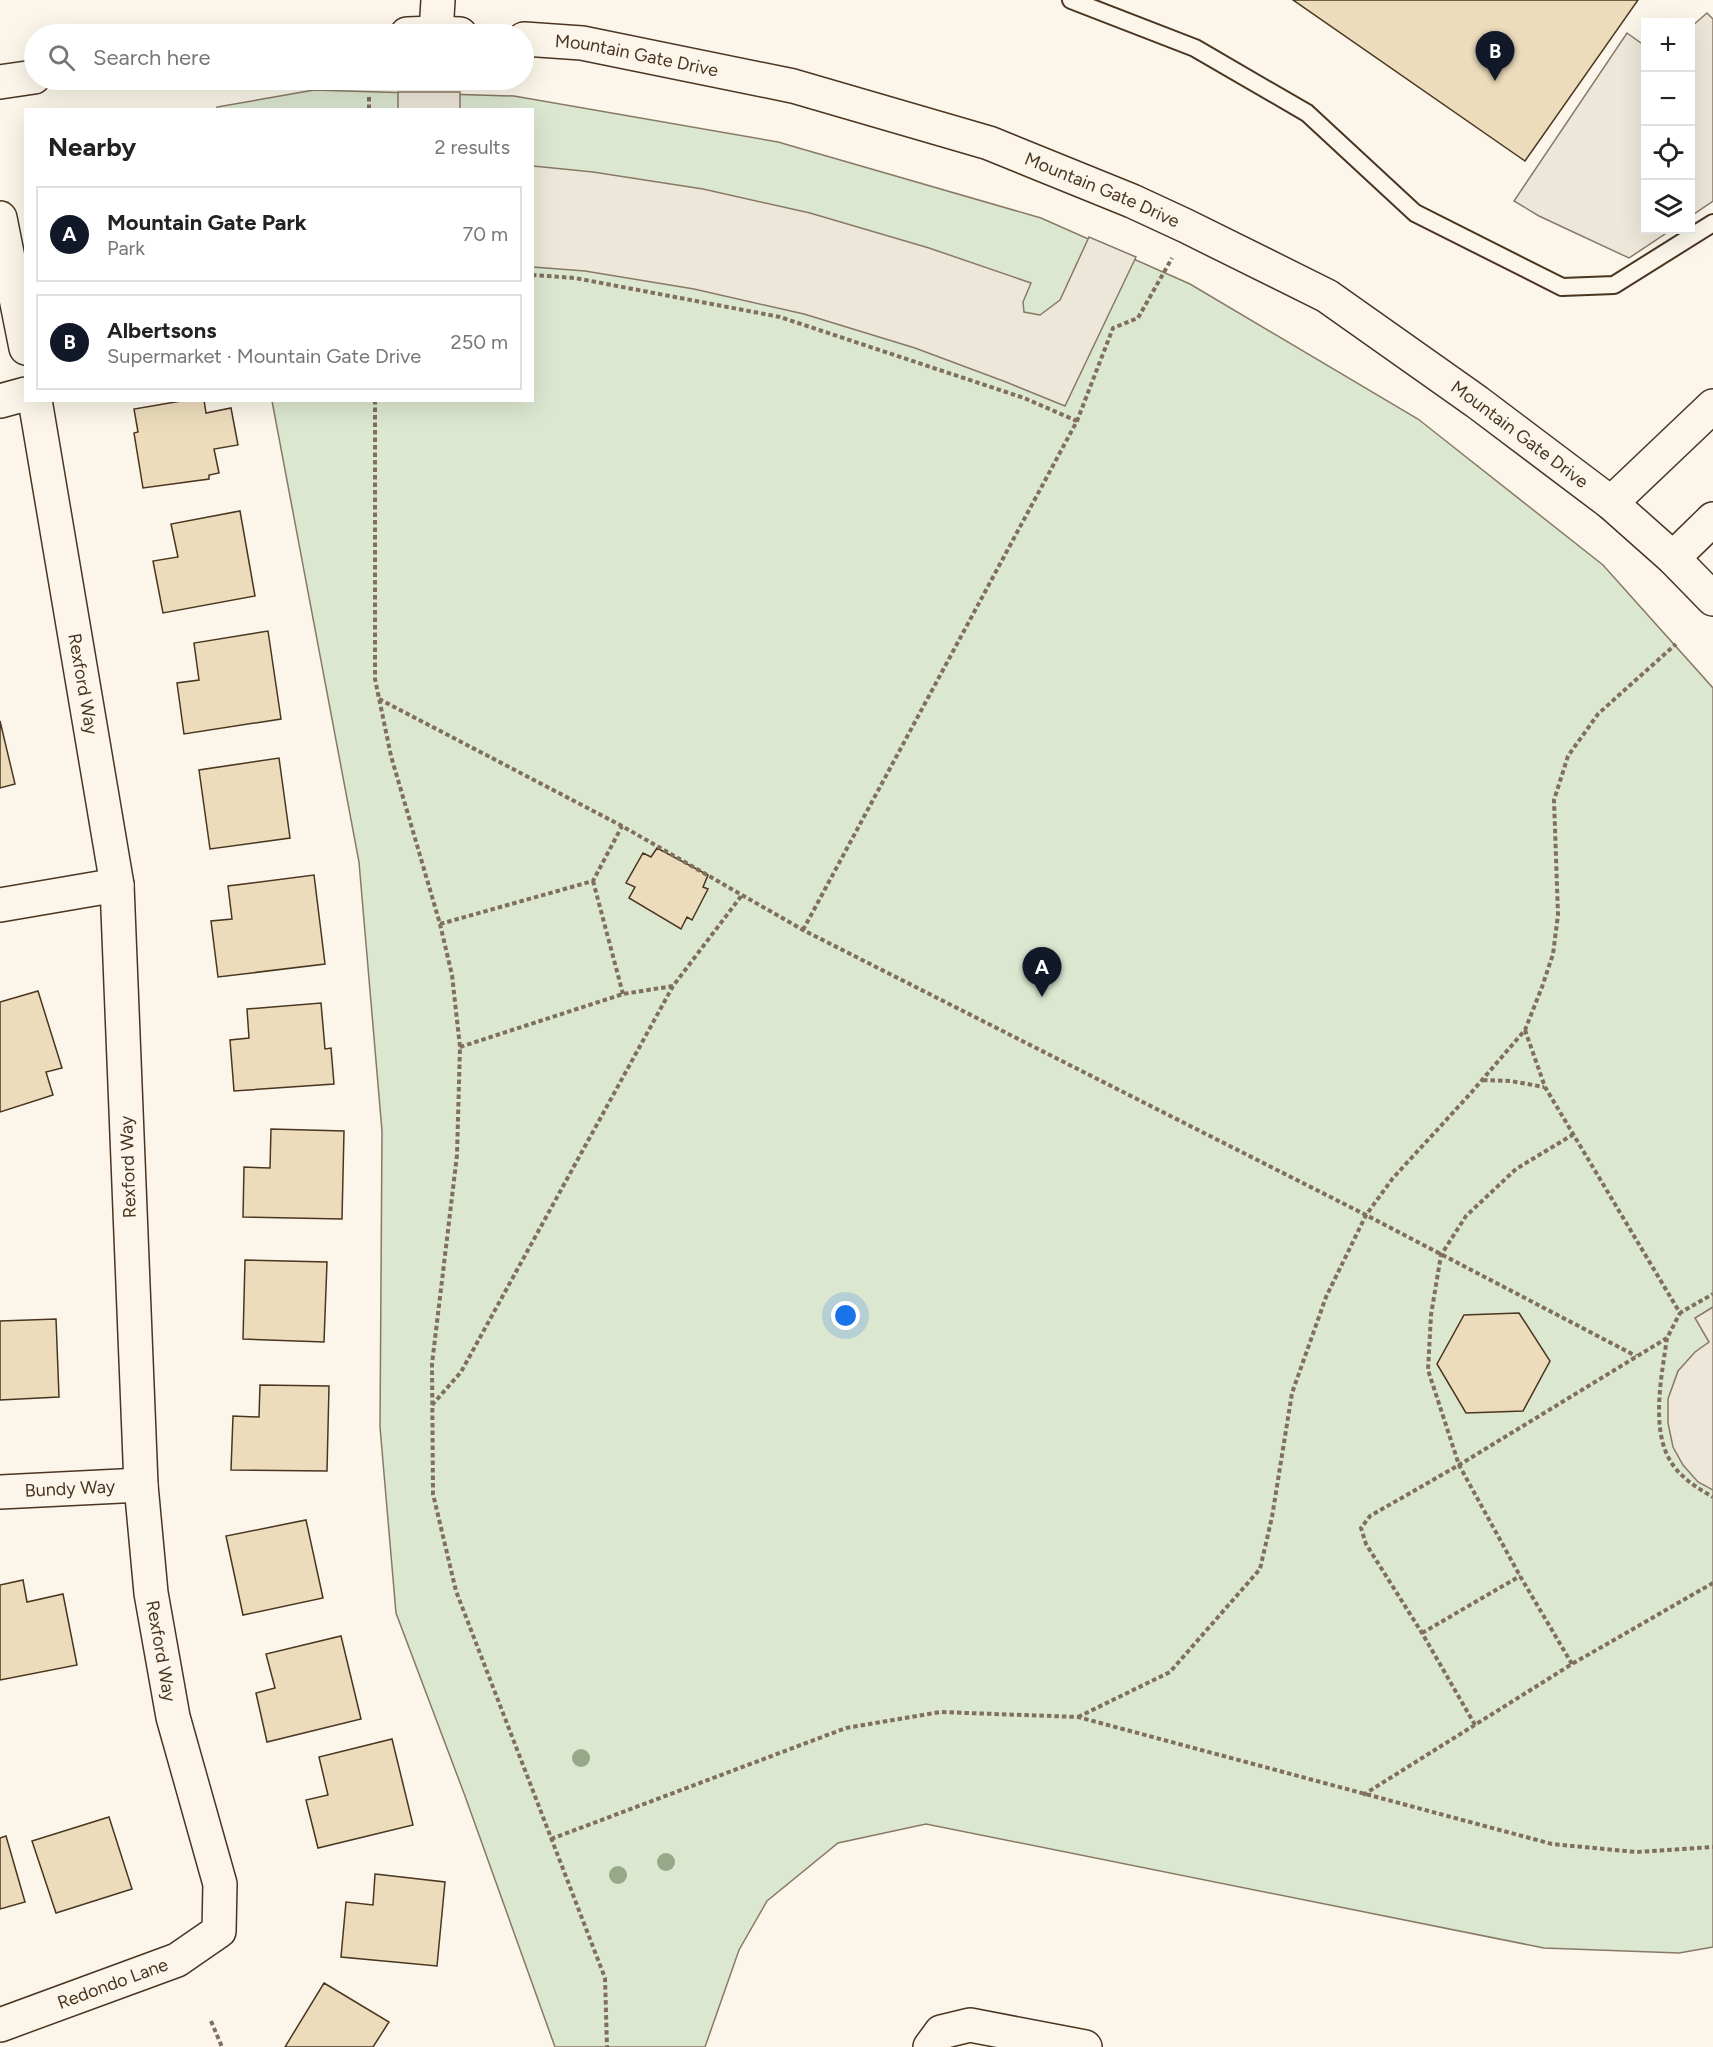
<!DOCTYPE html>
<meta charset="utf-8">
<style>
body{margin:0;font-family:Figtree,sans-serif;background:#f6f6f6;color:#222}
.controls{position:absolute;right:18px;top:18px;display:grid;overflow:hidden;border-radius:0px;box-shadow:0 6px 24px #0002}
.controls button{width:54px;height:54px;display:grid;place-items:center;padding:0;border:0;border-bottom:2px solid #e0e0e0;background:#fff;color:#222;font:30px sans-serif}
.you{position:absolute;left:846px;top:1316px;width:21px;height:21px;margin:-15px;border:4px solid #fff;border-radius:50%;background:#1a73e8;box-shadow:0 0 0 9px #1a73e833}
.badge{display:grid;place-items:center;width:39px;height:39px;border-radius:50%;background:#111827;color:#fff;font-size:20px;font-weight:700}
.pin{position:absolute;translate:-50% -50px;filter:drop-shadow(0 2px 3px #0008)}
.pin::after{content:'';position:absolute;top:32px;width:21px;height:18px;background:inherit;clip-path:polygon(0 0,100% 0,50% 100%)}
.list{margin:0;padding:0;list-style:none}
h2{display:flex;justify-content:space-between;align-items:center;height:78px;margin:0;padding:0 24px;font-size:26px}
h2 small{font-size:20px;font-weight:400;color:#767676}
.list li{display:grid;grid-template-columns:39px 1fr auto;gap:18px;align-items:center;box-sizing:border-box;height:96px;margin:0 12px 12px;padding:0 12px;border:2px solid #e0e0e0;border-radius:0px}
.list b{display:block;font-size:22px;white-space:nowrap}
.list p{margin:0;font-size:20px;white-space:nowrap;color:#767676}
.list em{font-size:20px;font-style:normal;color:#767676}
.icon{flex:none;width:33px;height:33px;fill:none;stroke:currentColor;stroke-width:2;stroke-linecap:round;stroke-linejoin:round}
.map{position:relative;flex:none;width:1713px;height:2047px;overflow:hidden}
.search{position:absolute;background:#fff;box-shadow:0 6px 24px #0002;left:24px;top:24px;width:510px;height:66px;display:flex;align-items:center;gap:15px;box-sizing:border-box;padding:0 21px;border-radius:33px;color:#767676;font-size:22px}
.panel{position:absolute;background:#fff;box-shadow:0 6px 24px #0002;left:24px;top:108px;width:510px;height:294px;border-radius:0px}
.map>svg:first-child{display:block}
.green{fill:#dce7d0;stroke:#887966;stroke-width:1.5}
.parking{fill:#ede7d9;stroke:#887966;stroke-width:1.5}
.building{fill:#ecdcbc;stroke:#4a3520;stroke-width:1.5}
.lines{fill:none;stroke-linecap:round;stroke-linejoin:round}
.lane-casing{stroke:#4a3520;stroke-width:20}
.street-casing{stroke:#4a3520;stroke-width:36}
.secondary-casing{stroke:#4a3520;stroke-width:36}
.path{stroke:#7f6f5c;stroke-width:4;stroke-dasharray:4.5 3;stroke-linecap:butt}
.lane{stroke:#fbf6e9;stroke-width:16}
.street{stroke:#fbf6e9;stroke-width:33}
.secondary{stroke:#fbf6e9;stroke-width:33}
.tree{fill:#96a887}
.labels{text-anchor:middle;stroke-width:4.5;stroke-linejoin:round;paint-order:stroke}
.street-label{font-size:18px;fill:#4a3520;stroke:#fbf6e9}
</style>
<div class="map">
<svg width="1713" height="2047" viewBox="0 0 1713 2047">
<rect width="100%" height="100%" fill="#fbf6e9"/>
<path class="green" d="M314,90L514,96L778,142L1041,218L1190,284L1418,419L1603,565L1713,688V1947L1679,1953L1544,1948L926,1824L838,1843L767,1901L739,1950L705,2047H555L465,1796L396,1613L380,1427L382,1131L359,862L272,401L532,400V110H218L217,107Z"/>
<path class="parking" d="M1707,13L1713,19V201L1691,216V27Z
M1627,33L1645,46L1646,230H1671L1629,258L1539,216L1514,201Z
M398,92H460V109H398Z
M533,166L593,172L703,189L810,213L929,248L1031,283L1023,302L1024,312L1040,315L1060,300L1089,237L1136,257L1065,406L1006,382L915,348L804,314L694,289L585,271L533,267Z
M1713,1307V1490L1698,1482L1683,1465L1673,1447L1668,1423V1399L1678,1371L1695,1352L1709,1342L1695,1318Z"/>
<path class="building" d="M1293,0H1638L1525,161Z
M187,400H204L206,413L231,408L238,445L214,449L219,473L209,475V479L143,488L134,433L138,432L134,409Z
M240,511L255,596L163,613L153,561L178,557L171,524Z
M268,631L281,719L184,734L177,683L199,680L194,643Z
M0,721L15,784L0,788Z
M279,758L290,838L210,849L199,770Z
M657,848L708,875L703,887L708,889L692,920L687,917L681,929L629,898L635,887L626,883L643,853L651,857Z
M314,875L325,964L218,977L211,921L232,919L228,886Z
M38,991L62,1068L46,1072L53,1095L0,1112V1002Z
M321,1003L325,1049L331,1048L334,1084L234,1091L230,1040L249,1038L247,1009Z
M271,1129L344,1131L342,1219L243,1217L244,1167L270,1168Z
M245,1260L327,1262L324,1342L243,1339Z
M1519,1313L1550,1361L1523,1411L1466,1413L1437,1364L1464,1315Z
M56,1319L59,1397L0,1400V1321Z
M260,1385L329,1386L327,1471L231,1470L233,1416L259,1417Z
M306,1520L323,1598L243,1615L226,1536Z
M23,1580L27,1602L63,1594L77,1665L0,1680V1585Z
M341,1636L361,1719L267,1742L256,1693L275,1688L266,1654Z
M392,1739L413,1825L318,1848L306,1800L328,1795L319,1757Z
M109,1817L132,1889L56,1913L32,1841Z
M6,1836L25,1902L0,1909V1838Z
M375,1874L445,1882L437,1966L341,1957L346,1902L373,1905Z
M324,1983L389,2022L373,2047H285Z"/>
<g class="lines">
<g class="lane-casing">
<path id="lane" d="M1071,0L1195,48L1307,113L1415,213L1562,287L1614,285L1713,223"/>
</g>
<g class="street-casing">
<g id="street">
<path d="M436,33L438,0"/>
<path d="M0,218L26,348"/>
<path d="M0,401L26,394"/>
<path d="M0,905L117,885"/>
<path id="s1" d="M0,1492L141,1485"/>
<path id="s2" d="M0,2025L177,1960L219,1931L220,1884L173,1717L151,1593L141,1485L117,885L35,400"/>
<path d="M930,2047L941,2032L970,2025L1085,2047"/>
</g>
</g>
<g class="secondary-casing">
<g id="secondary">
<path d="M407,34L436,33L460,34"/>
<path id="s3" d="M524,39L582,43L793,86L989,143L1132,201L1186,226L1327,296L1477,402L1611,503L1673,558L1713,599"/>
<path d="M0,82L34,77"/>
<path d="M1611,503L1713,406"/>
<path d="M1673,558L1713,519"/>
</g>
</g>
<path class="path" d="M369,97V110
M532,275L575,278L780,317L1024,398L1077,421
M375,400V679L391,756L440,924L452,975L460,1047L457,1155L432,1364L433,1494L456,1591L605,1978L607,2047
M379,699L622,826L803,930L1366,1215L1636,1356
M593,881L623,994
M440,924L593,881L622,826
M803,930L1077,421L1113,328L1138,318L1172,258
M1525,1030L1545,1087L1680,1313L1713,1294
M460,1047L623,994L673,986
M1483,1080L1511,1081L1544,1087
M1667,1338C1662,1374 1650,1429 1671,1462C1681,1478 1697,1488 1713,1497
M432,1405L461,1372L673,986L742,895
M1422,1633L1520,1576
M1572,1664L1520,1576L1459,1465L1428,1370L1431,1315L1441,1255L1466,1216L1516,1169L1574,1134
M1078,1717L1170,1672L1260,1569L1272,1517L1292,1393L1326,1297L1366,1215L1393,1178L1470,1094L1525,1030L1542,987L1553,954L1558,915L1554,800L1568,756L1598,714L1676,644
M1475,1725L1422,1633L1366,1544L1361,1528L1370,1516L1459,1465L1667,1338L1680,1313
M1363,1795L1572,1664L1713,1583
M551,1839L846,1728L940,1712L1078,1717L1552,1844L1636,1852L1713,1847
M211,2021L222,2047"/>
<use href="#lane" class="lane"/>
<use href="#street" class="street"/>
<use href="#secondary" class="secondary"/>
</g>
<g class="tree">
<circle cx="581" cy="1758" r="9"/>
<circle cx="666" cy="1862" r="9"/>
<circle cx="618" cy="1875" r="9"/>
</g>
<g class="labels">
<g class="street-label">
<text dy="6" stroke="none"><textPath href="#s3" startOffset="114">Mountain Gate Drive</textPath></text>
<text dy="6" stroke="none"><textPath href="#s3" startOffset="600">Mountain Gate Drive</textPath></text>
<text dy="6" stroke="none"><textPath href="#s3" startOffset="1086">Mountain Gate Drive</textPath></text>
<text transform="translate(83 684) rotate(80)" y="6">Rexford Way</text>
<text transform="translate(128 1167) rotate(-92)" y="6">Rexford Way</text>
<text dy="6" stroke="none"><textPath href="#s1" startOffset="70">Bundy Way</textPath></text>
<text transform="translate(161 1651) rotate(80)" y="6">Rexford Way</text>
<text dy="6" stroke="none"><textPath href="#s2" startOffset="120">Redondo Lane</textPath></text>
</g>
</g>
</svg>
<div class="controls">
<button>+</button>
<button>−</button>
<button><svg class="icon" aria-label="locate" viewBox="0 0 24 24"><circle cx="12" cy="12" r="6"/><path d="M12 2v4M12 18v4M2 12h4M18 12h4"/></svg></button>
<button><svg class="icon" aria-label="layers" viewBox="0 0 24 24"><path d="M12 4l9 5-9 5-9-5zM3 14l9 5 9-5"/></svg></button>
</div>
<div class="you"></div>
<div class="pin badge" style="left:1042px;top:997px">A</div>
<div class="pin badge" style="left:1495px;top:81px">B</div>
<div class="search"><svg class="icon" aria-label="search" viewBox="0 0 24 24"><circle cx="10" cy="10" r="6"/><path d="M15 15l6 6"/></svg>Search here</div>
<section class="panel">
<h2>Nearby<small>2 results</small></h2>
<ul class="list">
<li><span class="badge">A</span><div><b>Mountain Gate Park</b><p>Park</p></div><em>70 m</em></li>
<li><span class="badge">B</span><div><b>Albertsons</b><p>Supermarket · Mountain Gate Drive</p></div><em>250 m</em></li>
</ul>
</section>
</div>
